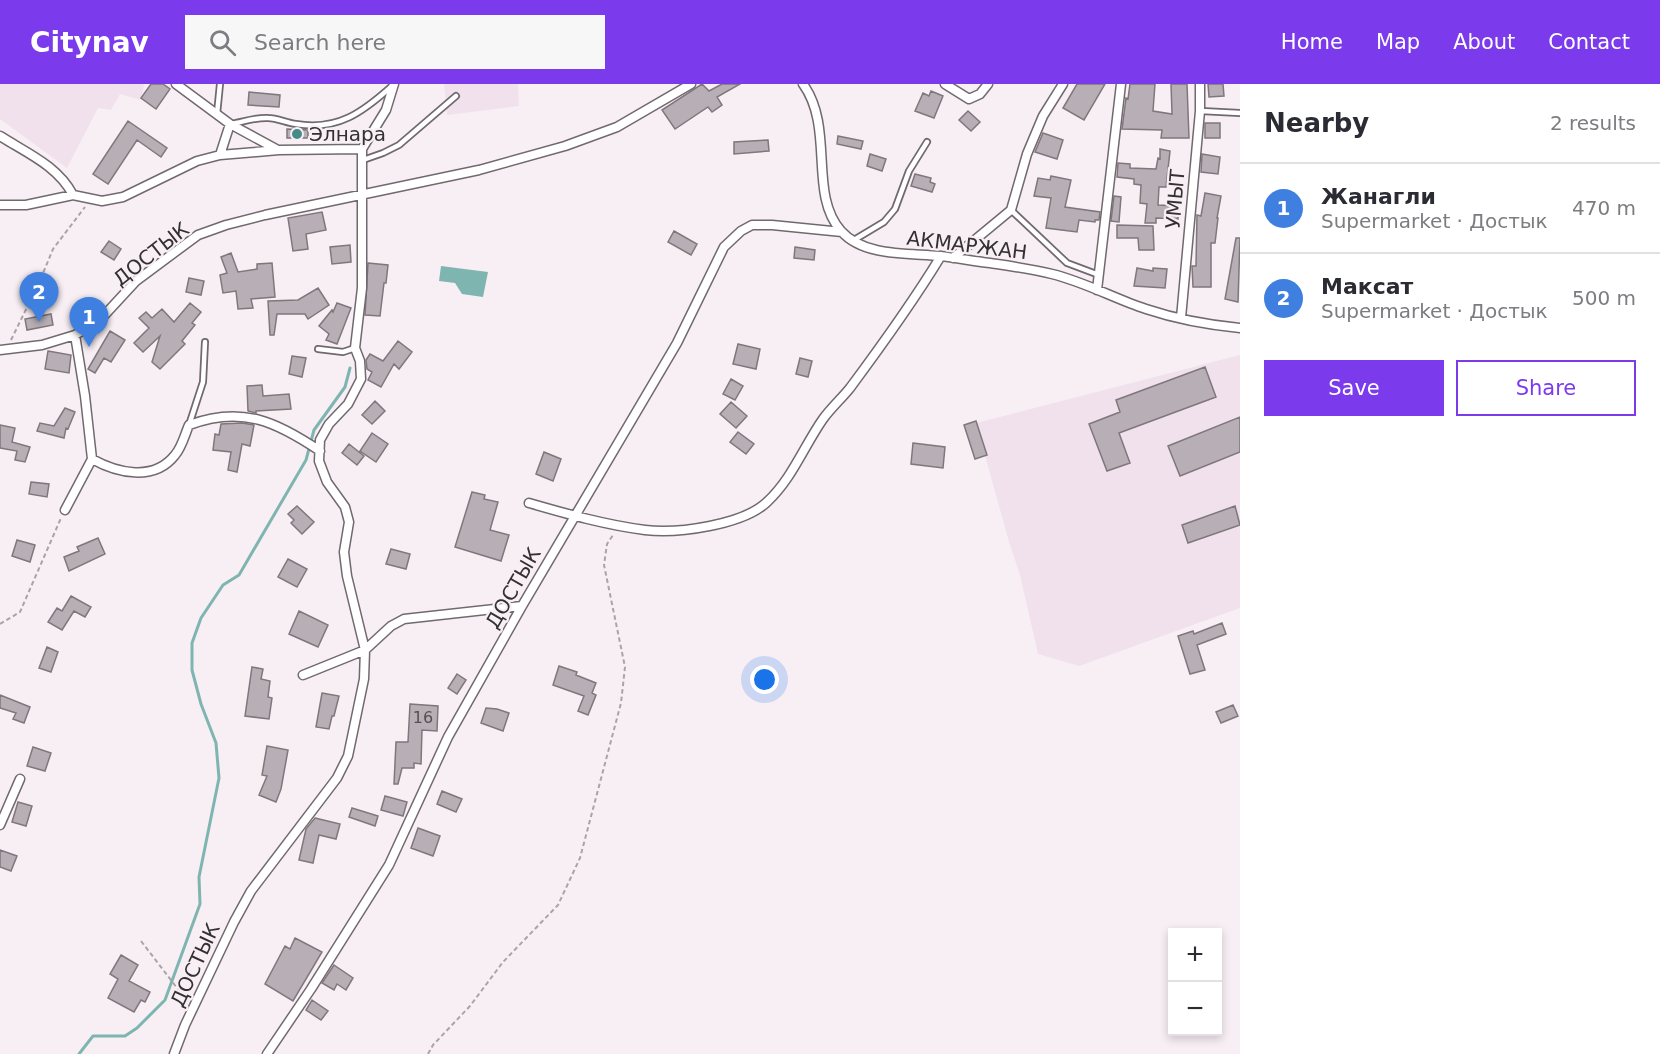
<!DOCTYPE html>
<meta charset="utf-8">
<style>
body{margin:0;font-family:"DejaVu Sans",sans-serif;background:#f7f7f7;color:#2b2b33}
.controls{position:absolute;right:18px;bottom:18px;display:grid;overflow:hidden;border-radius:0px;box-shadow:0 3px 9px #0003}
.controls button{width:54px;height:54px;display:grid;place-items:center;padding:0;border:0;border-bottom:2px solid #e1e1e2;background:#fff;color:#2b2b33;font:30px sans-serif}
.you{position:absolute;left:765px;top:596px;width:21px;height:21px;margin:-15px;border:4px solid #fff;border-radius:50%;background:#1a73e8;box-shadow:0 0 0 9px #1a73e833}
.badge{display:grid;place-items:center;width:39px;height:39px;border-radius:50%;background:#7c3aed;color:#fff;font-size:20px;font-weight:700}
.pin{position:absolute;translate:-50% -50px;filter:drop-shadow(0 2px 3px #0008)}
.pin::after{content:'';position:absolute;top:32px;width:21px;height:18px;background:inherit;clip-path:polygon(0 0,100% 0,50% 100%)}
.list{margin:0;padding:0;list-style:none}
h2{display:flex;justify-content:space-between;align-items:center;height:78px;margin:0;padding:0 24px;font-size:26px}
h2 small{font-size:20px;font-weight:400;color:#7c7c81}
.list li{display:grid;grid-template-columns:39px 1fr auto;gap:18px;align-items:center;box-sizing:border-box;height:90px;padding:0 24px;border-top:2px solid #e1e1e2}
.list b{display:block;font-size:22px;white-space:nowrap}
.list p{margin:0;font-size:20px;white-space:nowrap;color:#7c7c81}
.list em{font-size:20px;font-style:normal;color:#7c7c81}
.actions{display:flex;gap:12px;padding:18px 24px}
.actions a{flex:1;padding:14px 0;border:2px solid #7c3aed;border-radius:0px;text-align:center;font-size:21px;color:#7c3aed}
.actions .main{background:#7c3aed;color:#fff}
.icon{flex:none;width:33px;height:33px;fill:none;stroke:currentColor;stroke-width:2;stroke-linecap:round;stroke-linejoin:round}
.map{position:relative;flex:none;width:1240px;height:970px;overflow:hidden}
header{display:flex;align-items:center;gap:36px;box-sizing:border-box;height:84px;padding:0 30px;background:#7c3aed;color:#fff}
header strong{font-size:28px}
nav{display:flex;gap:33px;margin-inline-start:auto;font-size:21px}
.search{width:420px;height:54px;background:#f7f7f7;display:flex;align-items:center;gap:15px;box-sizing:border-box;padding:0 21px;border-radius:0px;color:#7c7c81;font-size:22px}
main{display:flex}
aside{flex:1;background:#fff}
.map>svg:first-child{display:block}
.built{fill:#f1e1ec}
.water{fill:#7fb5b1}
.lines{fill:none;stroke-linecap:round;stroke-linejoin:round}
.stream{stroke:#7fb5b1;stroke-width:3}
.building{fill:#b7afb5;stroke:#7f777c;stroke-width:1.5}
.lane-casing{stroke:#71696f;stroke-width:8}
.street-casing{stroke:#71696f;stroke-width:11}
.path{stroke:#aaa3a7;stroke-width:2;stroke-dasharray:4.5 3;stroke-linecap:butt}
.lane{stroke:#fff;stroke-width:4.5}
.street{stroke:#fff;stroke-width:8}
.poi-dot{fill:#458c88;stroke:#f8eff5;stroke-width:2}
.labels{text-anchor:middle;stroke-width:4.5;stroke-linejoin:round;paint-order:stroke}
.number-label{font-size:16px;fill:#555053}
.poi-label{font-size:20px;fill:#343032;stroke:#f8eff5;text-anchor:start}
.street-label{font-size:20px;fill:#343032;stroke:#f8eff5}
</style>
<header>
<strong>Citynav</strong>
<div class="search"><svg class="icon" aria-label="search" viewBox="0 0 24 24"><circle cx="10" cy="10" r="6"/><path d="M15 15l6 6"/></svg>Search here</div>
<nav><a>Home</a><a>Map</a><a>About</a><a>Contact</a></nav>
</header>
<main>
<div class="map">
<svg width="1240" height="970" viewBox="0 0 1240 970">
<rect width="100%" height="100%" fill="#f8eff5"/>
<path class="built" d="M0,0H144L141,16L120,10L111,26L98,24L67,84L0,35Z
M444,0H518L519,22L447,31Z
M1240,271V524L1079,582L1038,570L1020,491L1009,458L976,339Z"/>
<path class="water" d="M441,182L488,188L483,213L462,210L455,199L439,197Z"/>
<g class="lines">
<path class="stream" d="M79,970L93,952H125L137,944L165,916L200,820L199,793L219,694L216,659L201,620L192,586V559L201,534L223,501L239,491L306,376L314,346L345,303L350,284"/>
</g>
<path class="building" d="M151,0H163L170,5L156,25L141,14Z
M702,0L709,7L722,0H740L717,13L722,21L712,28L708,23L675,45L662,26Z
M1077,0H1105L1084,36L1063,24Z
M1130,0H1155L1153,27L1172,30L1171,0H1187L1189,54H1161L1162,46L1122,45L1126,14L1128,15Z
M1208,0H1223L1224,12L1209,13Z
M931,7L943,12L934,34L915,27L923,9L929,12Z
M249,8L280,11L279,23L248,21Z
M968,27L980,38L971,47L959,36Z
M128,37L167,64L161,73L137,56L108,100L93,90Z
M1205,39H1220V54H1205Z
M287,45L308,46V54H287Z
M1043,49L1063,56L1057,75L1035,68Z
M838,52L863,57L861,65L837,60Z
M768,56L769,67L734,70V58Z
M1160,65L1170,67L1166,103H1159L1158,121L1179,122L1178,135L1156,134V139H1145L1147,120L1140,119L1141,101L1134,100V95L1117,93L1118,79L1130,80V84L1156,85L1158,74L1160,75Z
M870,70L886,75L882,87L867,82Z
M1202,70L1220,73L1218,90L1201,88Z
M915,90L931,94L930,98L935,100L932,108L911,102Z
M1051,92L1071,96L1065,123L1100,128L1099,136H1095V138L1079,136L1077,148L1046,144L1051,114L1034,112L1038,94L1050,96Z
M1205,109L1221,112L1217,134H1218L1215,159H1211V203H1193L1192,182H1196L1197,131L1201,132Z
M1114,112L1121,113L1119,138L1111,137Z
M322,128L326,146L306,150L308,165L293,167L288,134Z
M1117,141L1153,142L1154,166H1139L1138,154H1117Z
M674,147L697,160L691,171L668,158Z
M1236,154H1240L1238,218L1225,215Z
M109,157L121,165L114,176L101,168Z
M350,161L351,178L332,180L330,163Z
M795,163L815,166L814,176L794,174Z
M231,169L238,188L257,185V180L272,179L275,213L251,215L253,224L238,225L236,207L223,209L220,191L227,189L221,173Z
M368,179L388,181L386,199H384L380,232L365,231Z
M1137,184L1153,187V184L1167,185L1165,204L1134,202Z
M189,194L204,197L201,211L186,208Z
M318,204L329,221L308,235L305,230H277L274,251H270L268,217L298,216Z
M190,219L201,228L192,239L195,241L182,257L185,260L160,285L152,278L160,252L143,268L134,259L149,244L139,234L146,228L152,234L162,225L174,238Z
M337,219L351,224L337,260L326,256L329,250L319,242L332,226L333,228Z
M51,230L53,241L27,246L25,235Z
M110,247L125,256L111,278L104,274L95,289L88,285Z
M398,257L412,268L399,285L394,280L381,303L368,296L372,288L367,285L366,276L370,270L383,277Z
M738,260L760,265L756,285L733,280Z
M48,267L71,271L69,289L45,285Z
M292,272L306,274L302,293L289,290Z
M800,274L812,277L808,293L796,290Z
M1205,283L1216,313L1119,349L1130,379L1107,387L1089,340L1120,328L1116,316Z
M731,295L743,302L735,316L723,310Z
M262,301L263,312L289,310L291,325L256,327V329L248,327L247,302Z
M375,317L385,327L372,340L362,331Z
M731,318L747,332L736,344L720,330Z
M65,324L75,328L68,345L66,344L64,354L37,347L40,339L54,342Z
M1240,333V368L1180,392L1168,362Z
M976,337L987,371L975,375L964,341Z
M242,339L254,341L250,362L242,360L237,388L228,386L231,368L213,366L215,350L219,351L221,340Z
M0,341L15,344L12,358L30,363L25,378L15,376L17,367L0,364Z
M738,348L754,360L746,370L730,358Z
M372,349L388,360L376,378L360,367Z
M913,359L945,363L943,384L911,380Z
M349,360L364,372L357,381L342,369Z
M544,368L561,375L553,397L536,390Z
M31,398L49,400L47,413L29,410Z
M472,408L485,411L484,415L498,418L490,446L509,451L501,477L455,463Z
M297,422L314,438L302,450L291,439L294,436L288,430Z
M1235,422L1240,441L1188,459L1182,441Z
M98,454L105,470L69,487L64,473L79,467L77,463Z
M17,456L35,461L30,478L12,472Z
M391,465L410,470L406,485L386,480Z
M288,475L307,485L297,503L278,493Z
M71,512L91,523L85,533L74,527L62,546L48,538L57,524L62,527Z
M299,527L328,541L318,563L289,550Z
M1222,539L1226,550L1197,561L1205,586L1190,590L1178,552L1193,547L1194,550Z
M47,563L58,568L51,588L39,584Z
M559,582L577,588L576,591L596,599L592,609L596,611L588,631L578,627L584,612L553,601Z
M252,583L263,585L261,595L270,597L268,613L272,614L269,635L245,632Z
M457,590L466,596L457,610L448,604Z
M322,609L339,612L334,632H332L329,645L316,643Z
M0,611L30,623L24,639L13,635L16,629L0,624Z
M410,620L438,622L437,647L422,646L421,680L414,679V684H402L398,700H394L396,658H408Z
M1233,621L1238,632L1221,639L1216,628Z
M486,624L497,625L509,629L503,647L481,639Z
M267,662L288,666L281,705L276,718L259,711L267,692L262,691Z
M33,663L51,669L45,687L27,682Z
M442,707L462,715L456,728L437,720Z
M385,712L407,718L403,732L381,726Z
M18,718L32,722L26,742L12,738Z
M352,724L378,732L375,742L349,733Z
M315,734L340,740L336,755L319,751L313,779L299,776L306,745Z
M418,744L440,752L433,772L411,764Z
M0,766L17,772L11,787L0,783Z
M295,854L322,868L293,917L265,900L285,862L290,865Z
M121,871L138,881L129,897L150,908L145,918L141,916L134,928L108,914L118,895L110,890Z
M334,881L353,894L346,906L337,900L334,906L322,899Z
M312,916L328,927L321,936L306,926Z"/>
<g class="lines">
<g class="lane-casing">
<path id="lane" d="M1201,27L1240,29
M217,30L220,0
M231,40C243,38 257,33 268,34C277,34 287,39 296,40C338,47 363,28 392,2
M363,76L383,69L399,61L456,12
M1011,126L1067,179L1099,191
M854,156L884,138L895,125L909,87L927,58
M318,265L343,268L355,264
M189,341L203,298L205,258"/>
</g>
<g class="street-casing">
<path id="street" d="M176,0L230,40L278,66
M803,0C835,44 808,110 841,147C864,173 909,169 940,172C957,174 973,177 990,179C1010,182 1032,185 1052,190C1085,198 1115,215 1146,225C1176,235 1209,241 1240,244
M945,0L969,15L980,10L988,0
M0,52C27,69 58,82 73,111
M220,71L230,40
M0,121H26L73,111L102,117L123,113L197,77L220,71L279,66L362,65
M953,174L1011,126L1027,70L1043,32L1063,0
M1097,206L1121,0
M1181,234L1200,27V0
M0,266L42,261L75,251L99,237L136,197L198,151L226,141L265,131L479,86L565,62L617,43L691,0
M92,375C117,389 154,398 175,371C182,363 185,350 189,341C242,321 277,338 320,367
M529,419C567,430 606,441 645,446C677,450 743,441 767,418C792,395 804,362 823,335C831,324 842,314 850,304C882,261 913,218 941,172
M65,426L92,375L85,312L75,251
M303,591L365,566L391,542L404,535L522,522
M0,741L20,695
M174,970L185,941L234,838L251,807L337,694L348,672L364,595L365,566L347,492L344,468L349,438L345,423L327,398L319,377L320,356L329,340L348,320L361,295L360,277L355,264L362,204V65L386,26L394,0
M267,970L311,905L389,781L448,653L522,522L677,259L724,163L741,147L752,141H772L842,148"/>
</g>
<path class="path" d="M11,256L39,199L53,165L85,123
M0,540L20,528L61,434
M141,857L187,917
M428,970L433,961L470,922L503,878L558,821L580,774L621,619L625,583L604,481L607,460L613,451"/>
<use href="#lane" class="lane"/>
<use href="#street" class="street"/>
</g>
<circle class="poi-dot" cx="297" cy="50" r="6"/>
<g class="labels">
<g class="number-label">
<text x="423" y="639">16</text>
</g>
<g class="poi-label">
<text x="309" y="57">Элнара</text>
</g>
<g class="street-label">
<text transform="translate(1175 115) rotate(-85)" y="7">УМЫТ</text>
<text transform="translate(967 161) rotate(7)" y="7">АКМАРЖАН</text>
<text transform="translate(151 170) rotate(-38)" y="7">ДОСТЫК</text>
<text transform="translate(513 504) rotate(-60)" y="7">ДОСТЫК</text>
<text transform="translate(195 881) rotate(-65)" y="7">ДОСТЫК</text>
</g>
</g>
</svg>
<div class="controls">
<button>+</button>
<button>−</button>
</div>
<div class="you"></div>
<div class="pin badge" style="left:89px;top:263px;background:#3f7fe0">1</div>
<div class="pin badge" style="left:39px;top:238px;background:#3f7fe0">2</div>
</div>
<aside>
<h2>Nearby<small>2 results</small></h2>
<ul class="list">
<li><span class="badge" style="background:#3f7fe0">1</span><div><b>Жанагли</b><p>Supermarket · Достык</p></div><em>470 m</em></li>
<li><span class="badge" style="background:#3f7fe0">2</span><div><b>Максат</b><p>Supermarket · Достык</p></div><em>500 m</em></li>
</ul>
<div class="actions"><a class="main">Save</a><a>Share</a></div>
</aside>
</main>
